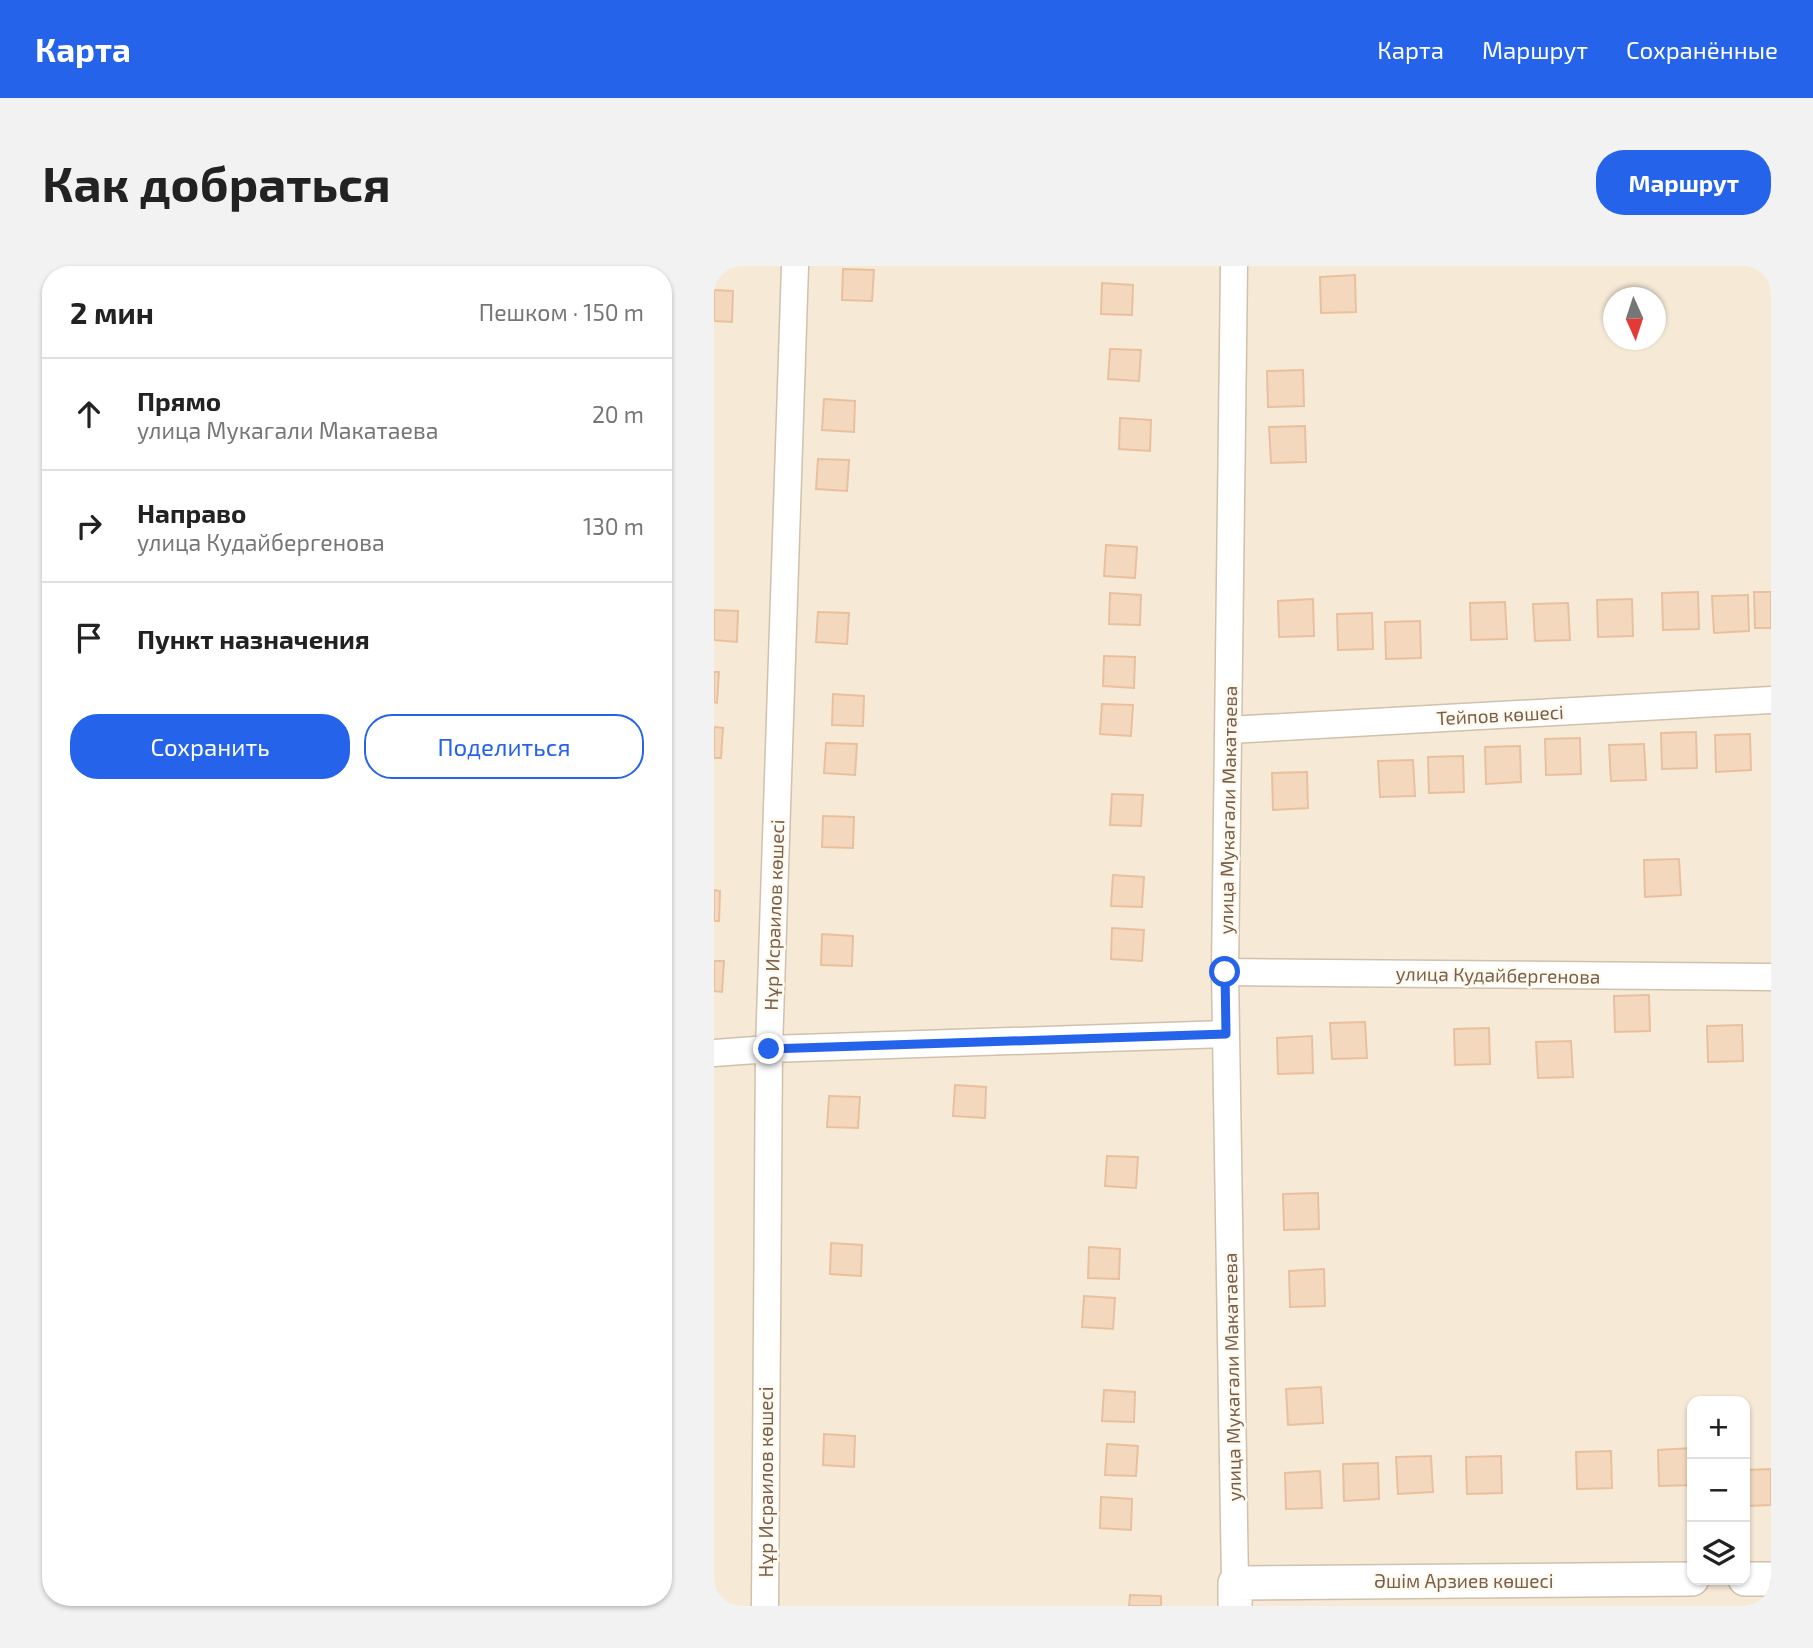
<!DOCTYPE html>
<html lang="ru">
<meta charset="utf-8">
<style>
body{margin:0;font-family:"Exo 2",sans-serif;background:#f2f2f2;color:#222}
.controls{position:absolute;right:21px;bottom:21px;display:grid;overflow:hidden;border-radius:14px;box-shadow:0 2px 5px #0004}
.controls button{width:63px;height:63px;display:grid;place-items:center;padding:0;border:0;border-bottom:2px solid #e0e0e0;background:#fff;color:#222;font:35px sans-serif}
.compass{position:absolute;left:889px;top:21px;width:63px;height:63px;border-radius:50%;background:#fff;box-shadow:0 2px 5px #0004;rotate:177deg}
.stop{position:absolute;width:21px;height:21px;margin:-16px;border:5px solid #2563eb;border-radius:50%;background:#fff}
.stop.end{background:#2563eb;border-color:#fff;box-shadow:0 2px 7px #0008}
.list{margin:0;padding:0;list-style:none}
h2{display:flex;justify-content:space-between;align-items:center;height:91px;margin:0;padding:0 28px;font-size:30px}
h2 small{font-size:23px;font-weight:400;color:#767676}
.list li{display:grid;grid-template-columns:46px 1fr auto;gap:21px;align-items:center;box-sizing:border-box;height:112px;padding:0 28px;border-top:2px solid #e0e0e0}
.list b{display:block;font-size:26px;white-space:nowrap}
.list p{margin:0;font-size:23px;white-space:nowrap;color:#767676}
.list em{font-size:23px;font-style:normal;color:#767676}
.actions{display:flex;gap:14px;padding:21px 28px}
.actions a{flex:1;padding:16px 0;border:2px solid #2563eb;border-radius:28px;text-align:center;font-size:24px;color:#2563eb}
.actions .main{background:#2563eb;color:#fff}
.icon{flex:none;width:38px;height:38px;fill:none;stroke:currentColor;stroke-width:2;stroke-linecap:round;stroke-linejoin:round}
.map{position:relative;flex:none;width:1057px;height:1340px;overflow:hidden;border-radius:28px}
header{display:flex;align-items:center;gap:42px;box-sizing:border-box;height:98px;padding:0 35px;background:#2563eb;color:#fff}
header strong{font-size:33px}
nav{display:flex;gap:38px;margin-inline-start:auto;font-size:24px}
.intro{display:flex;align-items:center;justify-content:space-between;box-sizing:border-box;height:168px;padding:0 42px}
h1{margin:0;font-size:49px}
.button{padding:18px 32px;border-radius:28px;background:#2563eb;color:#fff;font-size:24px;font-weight:700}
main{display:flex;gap:42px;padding:0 42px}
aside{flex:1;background:#fff;border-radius:28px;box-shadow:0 2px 5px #0004}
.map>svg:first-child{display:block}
.residential{fill:#f6ead6;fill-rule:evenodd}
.building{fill:#f4d8be;stroke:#e8c09e;stroke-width:2}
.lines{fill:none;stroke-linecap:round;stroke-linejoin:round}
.minor-casing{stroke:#d1c0ac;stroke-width:29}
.tertiary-casing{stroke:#d1c0ac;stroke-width:36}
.minor{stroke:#fff;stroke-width:26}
.tertiary{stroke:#fff;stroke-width:33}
.route{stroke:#2563eb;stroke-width:9}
.labels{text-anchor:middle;stroke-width:5;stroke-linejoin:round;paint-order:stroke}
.street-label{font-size:19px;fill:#7a5f4a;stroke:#fffaf0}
</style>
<header>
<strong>Карта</strong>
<nav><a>Карта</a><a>Маршрут</a><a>Сохранённые</a></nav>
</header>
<div class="intro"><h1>Как добраться</h1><a class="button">Маршрут</a></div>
<main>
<aside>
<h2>2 мин<small>Пешком · 150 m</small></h2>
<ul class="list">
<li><svg class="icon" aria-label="ahead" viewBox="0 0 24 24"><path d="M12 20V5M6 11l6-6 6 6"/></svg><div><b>Прямо</b><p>улица Мукагали Макатаева</p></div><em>20 m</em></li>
<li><svg class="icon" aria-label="right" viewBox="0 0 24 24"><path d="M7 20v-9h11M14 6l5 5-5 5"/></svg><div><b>Направо</b><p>улица Кудайбергенова</p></div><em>130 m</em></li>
<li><svg class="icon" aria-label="arrive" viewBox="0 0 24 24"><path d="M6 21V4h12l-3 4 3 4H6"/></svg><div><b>Пункт назначения</b></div></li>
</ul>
<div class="actions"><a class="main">Сохранить</a><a>Поделиться</a></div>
</aside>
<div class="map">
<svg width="1057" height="1340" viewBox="0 0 1057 1340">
<rect width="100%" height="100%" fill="#fdf7e8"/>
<path class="residential" d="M0,0H1057V1340H0ZM900,32H942V74H900ZM978,1135H1031V1314H978Z"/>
<path class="building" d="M129,3L160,4L158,35L128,34Z
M641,9L642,46L607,47L606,11Z
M388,17L419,19L418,49L387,48Z
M0,24L19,25L18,56L0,55Z
M396,83L427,84L425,115L394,113Z
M589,104L590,140L554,141L553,105Z
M110,133L141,135L140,166L108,164Z
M406,152L437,154L436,185L405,183Z
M591,160L592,196L557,197L555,161Z
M104,193L135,194L133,225L102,223Z
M392,279L423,281L421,312L390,310Z
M984,326L985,363L949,364L948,327Z
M1040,326H1057V362H1041Z
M396,327L427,329L426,359L395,358Z
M1034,329L1035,365L1000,367L998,330Z
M599,333L600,370L565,371L564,335Z
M918,333L919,370L884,371L883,334Z
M791,336L793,373L757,374L756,337Z
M854,337L856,374L821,375L819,338Z
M0,344L24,345L23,376L0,374Z
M104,346L135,347L133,378L102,376Z
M658,347L659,383L624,384L623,348Z
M706,355L707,392L672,393L671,356Z
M390,390L421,391L420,422L389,420Z
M0,406H5L3,437L0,436Z
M119,428L150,430L149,460L118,459Z
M388,438L419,439L417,470L386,468Z
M0,461L9,462L7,492H0Z
M982,466L983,502L948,503L947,467Z
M1036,468L1037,504L1002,506L1001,469Z
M866,472L867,508L832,509L831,473Z
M112,477L143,478L141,509L110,507Z
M930,478L932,514L897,515L895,479Z
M806,480L807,516L772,518L771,481Z
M749,490L750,526L715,527L714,491Z
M699,494L701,530L666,531L664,495Z
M593,506L594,542L559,544L558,507Z
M398,528L429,529L427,560L396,559Z
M109,550L140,551L139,582L108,581Z
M965,593L967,629L931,631L930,594Z
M399,609L430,611L428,641L397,640Z
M0,624L6,625L5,655H0Z
M398,662L430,664L428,695L397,693Z
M108,668L139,670L138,700L107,699Z
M0,695H10L8,726L0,725Z
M935,729L936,765L901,766L900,730Z
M651,756L653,792L618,793L616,757Z
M1028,759L1029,795L994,796L993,760Z
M775,762L776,798L741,799L740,763Z
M598,770L599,807L564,808L563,772Z
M857,775L859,811L824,812L822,776Z
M241,819L272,821L271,852L239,850Z
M115,830L146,831L144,862L113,861Z
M393,890L424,891L422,922L391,920Z
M604,927L605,963L570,964L569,928Z
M117,977L148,979L147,1010L116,1008Z
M375,981L406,983L405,1013L374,1012Z
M610,1003L611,1040L576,1041L575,1005Z
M370,1030L401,1032L399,1063L368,1061Z
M607,1121L609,1157L574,1159L572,1123Z
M390,1124L421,1126L420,1156L388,1155Z
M110,1168L141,1170L140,1201L109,1199Z
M393,1178L424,1180L422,1210L391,1209Z
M978,1182V1219L945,1220L944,1184Z
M897,1185L898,1222L863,1223L862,1186Z
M717,1190L719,1226L684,1228L682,1191Z
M787,1190L788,1227L753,1228L752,1191Z
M664,1197L665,1233L630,1235L629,1198Z
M1057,1203V1239L1031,1240V1204Z
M606,1205L608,1242L572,1243L571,1207Z
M387,1231L418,1233L417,1264L386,1262Z
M416,1329L447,1330V1340H415Z"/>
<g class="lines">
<g class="minor-casing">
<path id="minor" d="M520,0L511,706L521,1317
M515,464L1057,434
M511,706L1057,711
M0,787L55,783L512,768
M51,1340L55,783L81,0"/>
</g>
<g class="tertiary-casing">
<path id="tertiary" d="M1031,1313H1057
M521,1340V1317L978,1313"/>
</g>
<use href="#minor" class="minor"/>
<use href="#tertiary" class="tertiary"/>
</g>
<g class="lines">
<path class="route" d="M55,783L512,768L511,706"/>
</g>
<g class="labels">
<g class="street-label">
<text transform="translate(786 449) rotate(-3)" y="7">Тейпов көшесі</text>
<text transform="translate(514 544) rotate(-89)" y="7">улица Мукагали Макатаева</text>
<text transform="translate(60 649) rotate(-88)" y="7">Нұр Исраилов көшесі</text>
<text transform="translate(784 709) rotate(1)" y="7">улица Кудайбергенова</text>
<text transform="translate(518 1111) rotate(-91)" y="7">улица Мукагали Макатаева</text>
<text transform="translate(52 1216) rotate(-90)" y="7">Нұр Исраилов көшесі</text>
<text x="750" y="1322">Әшім Арзиев көшесі</text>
</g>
</g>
</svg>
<div class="controls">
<button>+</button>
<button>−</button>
<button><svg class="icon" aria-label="layers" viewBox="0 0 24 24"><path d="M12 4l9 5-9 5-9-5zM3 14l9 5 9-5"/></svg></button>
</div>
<svg class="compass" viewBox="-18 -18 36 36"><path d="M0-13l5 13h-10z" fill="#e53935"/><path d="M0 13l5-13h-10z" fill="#767676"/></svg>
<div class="stop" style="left:511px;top:706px"></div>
<div class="stop end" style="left:55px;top:783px"></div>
</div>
</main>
